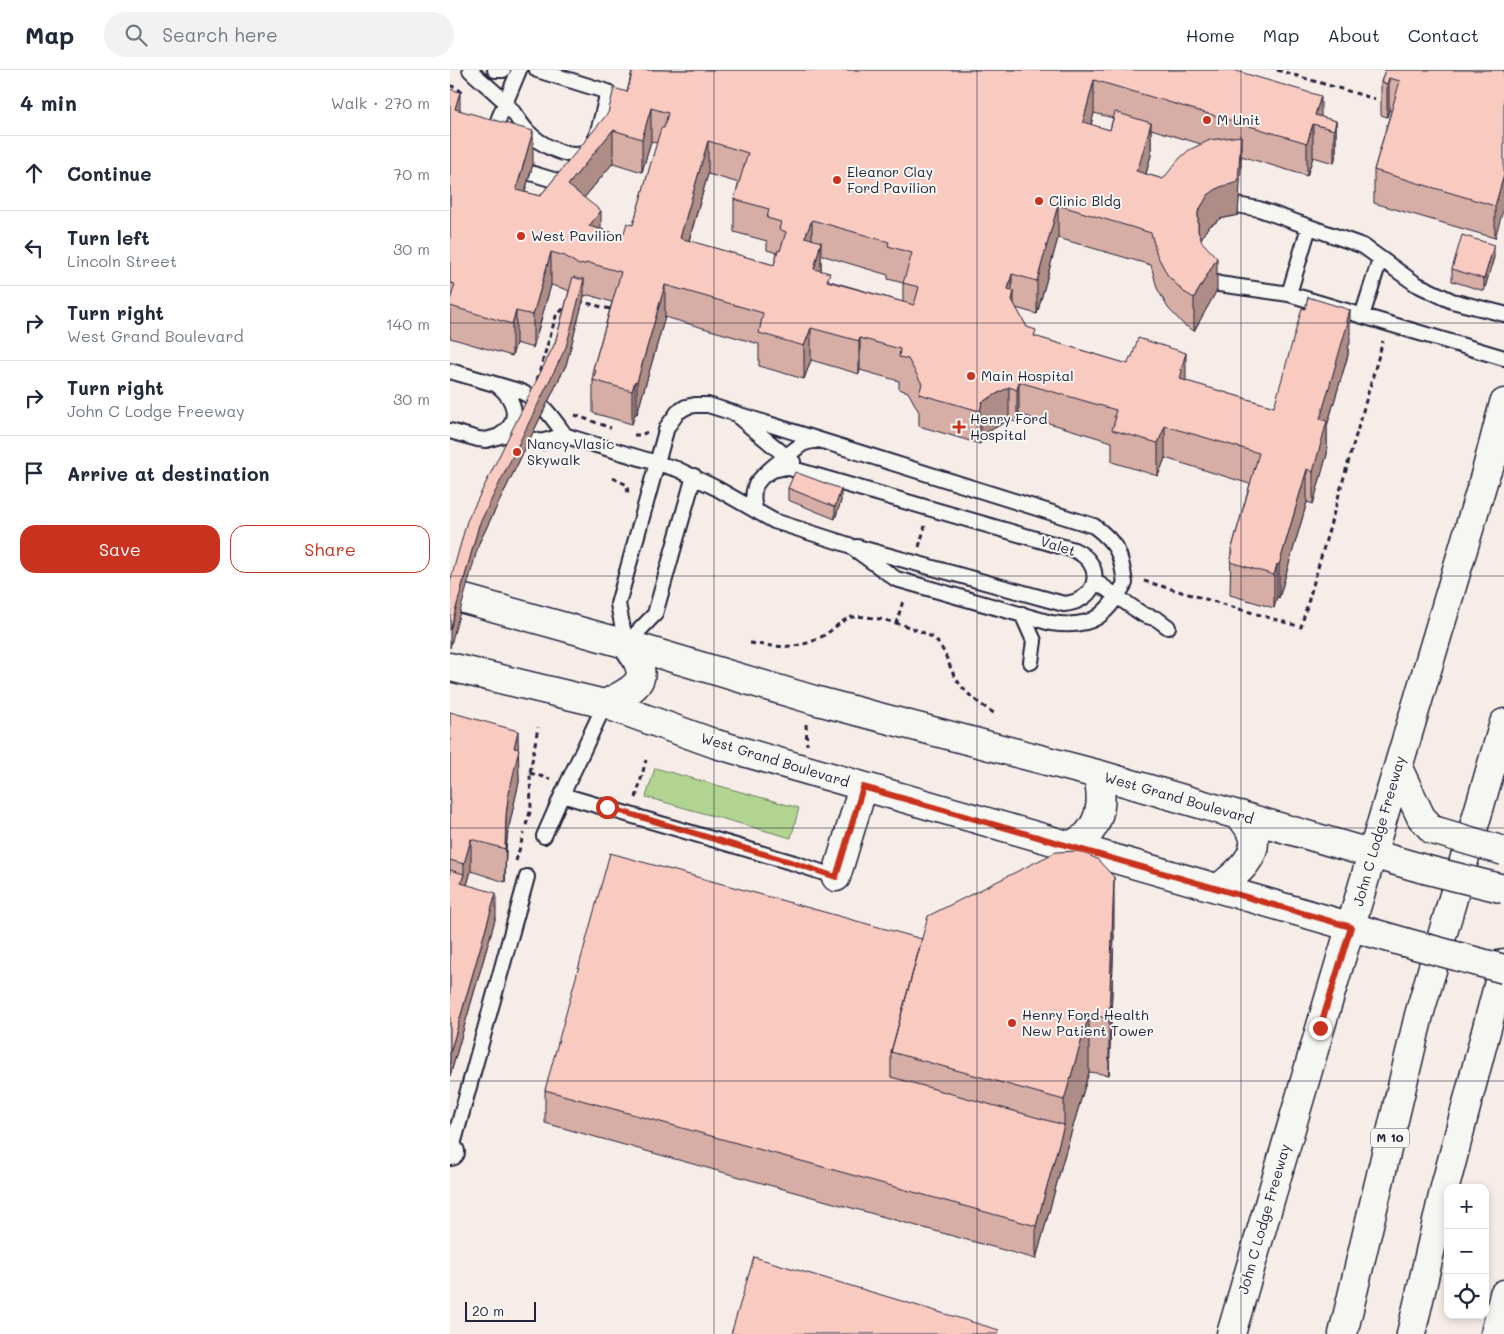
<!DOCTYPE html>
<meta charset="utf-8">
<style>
body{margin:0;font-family:Mali,sans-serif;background:#f2f2f3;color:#1f2937}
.controls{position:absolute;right:15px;bottom:15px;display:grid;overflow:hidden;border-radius:10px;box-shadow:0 2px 8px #0003}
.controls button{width:45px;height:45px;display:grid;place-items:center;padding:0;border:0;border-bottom:1px solid #e0e1e3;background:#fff;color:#1f2937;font:25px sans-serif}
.scale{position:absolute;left:15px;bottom:12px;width:71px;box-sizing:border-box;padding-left:5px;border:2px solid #22223b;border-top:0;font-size:14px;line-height:18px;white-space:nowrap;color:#22223b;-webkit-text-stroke:4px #f6f6f2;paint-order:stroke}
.stop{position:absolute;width:15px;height:15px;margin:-11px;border:4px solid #c8321e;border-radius:50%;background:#fff}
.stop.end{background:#c8321e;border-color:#fff;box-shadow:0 1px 5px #0008}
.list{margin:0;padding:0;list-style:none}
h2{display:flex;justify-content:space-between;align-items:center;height:65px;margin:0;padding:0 20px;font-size:21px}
h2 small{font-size:16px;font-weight:400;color:#747a83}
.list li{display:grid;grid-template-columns:32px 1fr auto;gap:15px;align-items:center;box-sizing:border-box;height:75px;padding:0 20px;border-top:1px solid #e0e1e3}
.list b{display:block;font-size:19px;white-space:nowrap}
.list p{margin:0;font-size:16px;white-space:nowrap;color:#747a83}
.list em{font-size:16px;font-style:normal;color:#747a83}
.actions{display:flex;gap:10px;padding:15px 20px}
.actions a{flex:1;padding:11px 0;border:1px solid #c8321e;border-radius:15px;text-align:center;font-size:18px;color:#c8321e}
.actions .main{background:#c8321e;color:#fff}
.icon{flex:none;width:28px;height:28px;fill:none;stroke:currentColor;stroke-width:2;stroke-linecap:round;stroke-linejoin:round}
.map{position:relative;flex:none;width:1054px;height:1264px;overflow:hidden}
header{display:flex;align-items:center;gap:30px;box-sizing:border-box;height:70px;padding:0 25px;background:#fff;border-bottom:1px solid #e0e1e3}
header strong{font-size:24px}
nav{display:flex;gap:28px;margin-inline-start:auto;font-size:18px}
.search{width:350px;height:45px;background:#f2f2f3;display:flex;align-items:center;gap:12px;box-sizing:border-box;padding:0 18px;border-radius:28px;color:#747a83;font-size:19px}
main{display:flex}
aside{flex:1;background:#fff}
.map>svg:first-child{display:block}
.green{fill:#b1d590;stroke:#6a7c66}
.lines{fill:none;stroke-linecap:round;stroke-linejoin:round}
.service-casing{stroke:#22223b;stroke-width:18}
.minor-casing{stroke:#22223b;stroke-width:30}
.tertiary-casing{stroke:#22223b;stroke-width:31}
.secondary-casing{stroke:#22223b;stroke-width:31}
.motorway-casing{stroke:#22223b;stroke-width:31}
.path{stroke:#22223b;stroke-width:3;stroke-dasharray:5 4;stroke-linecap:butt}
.service{stroke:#f6f6f2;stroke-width:14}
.minor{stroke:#f6f6f2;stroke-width:26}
.tertiary{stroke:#f6f6f2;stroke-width:28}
.secondary{stroke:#f6f6f2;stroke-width:28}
.motorway{stroke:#f6f6f2;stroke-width:28}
.secondary-bridge-casing{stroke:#22223b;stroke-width:31;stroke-linecap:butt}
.secondary-bridge{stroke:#f6f6f2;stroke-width:28}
.wall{fill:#d6aea5;stroke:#22223b;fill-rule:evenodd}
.shaded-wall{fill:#ae8d86;stroke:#22223b}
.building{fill:#f9cac0;stroke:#22223b;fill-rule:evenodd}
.route{stroke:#c8321e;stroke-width:6}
.grid{fill:none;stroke:#22223b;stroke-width:1;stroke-opacity:0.55}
.poi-dot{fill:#c8321e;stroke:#f6f6f2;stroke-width:2}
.labels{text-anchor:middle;stroke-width:4;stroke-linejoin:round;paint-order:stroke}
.shield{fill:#f6f6f2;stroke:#626272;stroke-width:1}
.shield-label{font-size:12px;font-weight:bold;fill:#22223b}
.poi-label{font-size:14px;fill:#22223b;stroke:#f6f6f2;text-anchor:start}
.street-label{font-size:14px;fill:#22223b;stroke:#f6f6f2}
</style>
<header>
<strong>Map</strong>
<div class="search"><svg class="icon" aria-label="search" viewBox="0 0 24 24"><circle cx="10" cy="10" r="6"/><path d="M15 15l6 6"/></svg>Search here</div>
<nav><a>Home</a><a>Map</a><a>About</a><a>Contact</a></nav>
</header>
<main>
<aside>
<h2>4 min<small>Walk · 270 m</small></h2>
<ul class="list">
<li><svg class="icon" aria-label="ahead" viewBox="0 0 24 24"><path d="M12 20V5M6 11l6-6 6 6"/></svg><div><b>Continue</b></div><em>70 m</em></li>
<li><svg class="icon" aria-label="left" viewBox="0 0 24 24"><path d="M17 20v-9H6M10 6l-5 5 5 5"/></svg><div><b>Turn left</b><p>Lincoln Street</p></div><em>30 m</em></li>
<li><svg class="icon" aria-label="right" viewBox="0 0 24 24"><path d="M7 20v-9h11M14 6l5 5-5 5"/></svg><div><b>Turn right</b><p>West Grand Boulevard</p></div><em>140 m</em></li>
<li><svg class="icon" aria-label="right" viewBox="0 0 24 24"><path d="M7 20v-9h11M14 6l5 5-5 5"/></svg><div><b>Turn right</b><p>John C Lodge Freeway</p></div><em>30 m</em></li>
<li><svg class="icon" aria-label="arrive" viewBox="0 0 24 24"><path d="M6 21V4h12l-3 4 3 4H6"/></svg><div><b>Arrive at destination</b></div></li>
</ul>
<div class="actions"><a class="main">Save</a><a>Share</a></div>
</aside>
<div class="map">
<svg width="1054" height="1264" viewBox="0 0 1054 1264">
<rect width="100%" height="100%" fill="#f7ede8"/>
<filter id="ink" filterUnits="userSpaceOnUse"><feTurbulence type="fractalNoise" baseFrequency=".02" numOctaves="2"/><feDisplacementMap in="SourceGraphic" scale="10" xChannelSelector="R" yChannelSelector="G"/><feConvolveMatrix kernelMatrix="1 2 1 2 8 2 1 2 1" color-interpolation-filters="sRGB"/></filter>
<g filter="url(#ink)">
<path class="green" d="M205,698L349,738L341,768L196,727Z"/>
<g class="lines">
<g class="service-casing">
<path id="service" d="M20,0C31,11 43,20 54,31C63,40 69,52 77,61C89,74 124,94 139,80C148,72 154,35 158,22L87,0
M45,0H53
M42,69L49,48L69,0
M64,98L120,115
M772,139L781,134L809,139L913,176L966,214L1002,231L1054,244
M752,206L756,209L769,214L839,224L1054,288
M839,224L859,157
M912,246L930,189
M0,301L72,322C92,332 102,347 115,365
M47,315C66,330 72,352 49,366
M290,348L343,392
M0,361L28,369L36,370L57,364H65L91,372L115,365L123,368L227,399L266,418L324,451L399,475L446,509L601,553C641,559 656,547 675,513C671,484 668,474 644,456L258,335H245L236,337L228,342L217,357L168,534L176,574
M313,406L323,400L336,397L624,480C656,494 649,531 614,534L407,477
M306,441C303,433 302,426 305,417C309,405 341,383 352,374L358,372L369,370
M645,511L685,539L694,545L707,549L718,557
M572,544L584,571L581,592
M176,574L205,544L244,406
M112,725L155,634
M94,766L112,725L344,793L386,807
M1,1082L77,807"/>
</g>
<g class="minor-casing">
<path id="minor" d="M0,1082H1"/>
</g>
<g class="tertiary-casing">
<path id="tertiary" d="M386,807L413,717"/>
</g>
<g class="secondary-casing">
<path id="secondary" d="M0,525L176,574L364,630L647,704L974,799
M0,597L155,634L266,674L954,872
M155,634C189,617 204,609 176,574
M948,698L971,747L983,760
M620,776C626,772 633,769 637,765C653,747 653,726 647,704
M769,818C783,806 806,790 804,769C803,761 794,752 790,745
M781,1264L870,959L1036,402L1054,333
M1045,1264L1054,1224"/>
</g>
<g class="motorway-casing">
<path id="motorway" d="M1036,402L1054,367
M893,1264L969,945L1054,653
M961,1264L995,1117L1054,893"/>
</g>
<path class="path" d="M827,0L925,29
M0,15L15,23
M129,231L164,240
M87,310L106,246L118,234
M125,345L161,358
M184,365H191L197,362
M163,408L177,415L178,424
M469,477L475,456
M694,511L851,557L933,271
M446,554L453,531
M300,573C325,577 348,580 371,567C381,562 389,552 399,548C415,542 465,557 480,566C495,575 497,593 505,607C515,624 531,635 547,645
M356,654L357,675
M80,703L100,709
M186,728L196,690
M76,755L81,739L80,703L88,657
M66,791L74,763"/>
<use href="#service" class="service"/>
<use href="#minor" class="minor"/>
<use href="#tertiary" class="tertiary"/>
<use href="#secondary" class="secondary"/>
<use href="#motorway" class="motorway"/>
<g class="secondary-bridge-casing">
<path id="secondary-bridge" d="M983,760L1054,781
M974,799L1054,819
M954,872L1054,899"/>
</g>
<use href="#secondary-bridge" class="secondary-bridge"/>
</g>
<path class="wall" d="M179,0H783L871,47L886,51V84L884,93L863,87L857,106L791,86L788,145L770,149L765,153L758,157L751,169L767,220L744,261L734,255L718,238L707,218L701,195L608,168L587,244L566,238L577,257L586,267L824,337L900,273L898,277V285L877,356V384L863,434L857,432L829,528L827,527L824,538L780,525L781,481L800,414L715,388L708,406L662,392V372L569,344L567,352L559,350L532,365L530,374L469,356V342L458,322L449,319V311L410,300L409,304L361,290L354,309L309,296V274L215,247L187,344H185L182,354L143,343V299L162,232L139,225L134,226L116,295L29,473L0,512L105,273L119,221L115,219L101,215L83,278L66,273L62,286L0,268V19L10,40L83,94L75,122L90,126L177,22L182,1ZM644,43L663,48L660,60L641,55ZM701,59L751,74L713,109L696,104L701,85ZM201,71L207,73L183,155L173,166L151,159L134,128L163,93L192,102ZM258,104L289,113L284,129V162L317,171V180L327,183L324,195L239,171ZM371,185L438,205V209L453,213V232L380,211L371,201Z
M935,0H1054L1045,168L924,133V100L941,41L939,40L937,47L931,45V12Z
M1044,187L1034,221L1002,211V199Z
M338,418L391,431L385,449L338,430Z
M0,642L68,679L69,712L58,761L56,778L55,812L21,801L17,815L46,846L0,1006Z
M664,864L659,1005L639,1002L614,1087L586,1189L95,1053V1020L472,869Z"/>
<path class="shaded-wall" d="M939,8V40L937,47V14Z
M644,10V43L633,85V52Z
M10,22V54L5,39Z
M871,26V57L865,45Z
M201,38V71L192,102V69Z
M886,51V84L884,93V60Z
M701,53V85L689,129L686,101Z
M863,54V87L857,106V73Z
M163,60V93L118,147V115Z
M83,61V94L66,152V120Z
M791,66V99L788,145L770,149L765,153L758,157L748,174V142Z
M258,71V104L230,201V168Z
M1054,105V137L1045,168V136Z
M608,135V168L587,244V211Z
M151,141V174L139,156Z
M362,150V183L355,167Z
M371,172V205L364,199Z
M1044,175V187L1034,221V209Z
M101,182V215L83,278V245Z
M767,188V220L744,261V228Z
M562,204V229L564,221V253L558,219Z
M134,209V227L116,295L29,473L0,578V560L29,455Z
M215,215V247L187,344V312Z
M900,240V273L898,277V285L877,356V384L863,434V402L870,349Z
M66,241V273L62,286V254Z
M361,258V290L354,309V276Z
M410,268V300L409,304V271Z
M736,283V315L730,309L731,300Z
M185,311V344L182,354V321Z
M569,312V344L567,352V320Z
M559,317V350L532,365L530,374V341L532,332Z
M715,356V388L708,406V373Z
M857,399V432L829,528V495Z
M391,419V431L385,449V437Z
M827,494V527L824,538V505Z
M68,661L69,712L58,761L56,778L55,812L56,746L64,678Z
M21,769V801L11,836V813L14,804V794Z
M664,807V864L659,1005V948Z
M46,823V846L0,1006V983Z
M639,945V1002L614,1087L586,1189V1156L614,1055V1030Z"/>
<path class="building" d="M183,0H783L871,26L865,45L886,51L884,60L863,54L857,73L644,10L633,52L660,60L665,42L701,53L689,96L686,101L713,109L729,89L739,80L760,70L791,66L788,112L770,117L765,120L758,125L748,142V161L752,172L767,188L744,228L734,222L718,206L707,185L701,163L608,135L587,211L562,204L558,219L564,221L562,230L577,257L586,260L584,266L678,294L680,287H682L688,268L736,283L731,300L732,301L730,309L824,337L852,238L855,239L858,227L900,240L896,251L898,252L870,349L877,351L863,402L857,399L829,495L827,494L824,505L780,492L783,481H781L809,383L715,356L708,373L662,360L666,347H664L666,340L569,312L567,320L559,317L532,332L530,341L469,324L472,314L458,289L449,287L450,279L410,268L409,271L361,258L354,276L309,263L313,243L215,215L187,312L185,311L182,321L143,310L146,300L143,299L171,202L139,193L129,195L115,186L101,182L83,245L66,241L62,254L0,236V230L5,214L0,213V19L10,22L5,39L83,61L66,120L90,126L158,43L164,18L177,22ZM201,38L218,43L214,58H211L183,155L177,153L173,166L139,156L151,141L118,115L163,60L192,69ZM258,71L298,83L284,129L319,139L317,148L331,152L329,159L336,162L330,181L328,180L324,195L230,168ZM362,150L439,172L438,176L462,183L453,213L469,217L464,235L377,211L380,203L364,199L371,172L355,167Z
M935,0H1054V105L1045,136L924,100L950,11L939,8L937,14L931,12Z
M1012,165L1044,175L1034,209L1002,199Z
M123,207L129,209H134L116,277L29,455L0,560V512L17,451L105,273Z
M345,402L391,419L385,437L338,418Z
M0,642L68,661L64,678L69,679L58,728L56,746L55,779L21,769L14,794L0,790Z
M630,781L647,789L664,807L659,948L639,945L614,1030L441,982L478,846L606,782Z
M160,783L472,869L441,982V1007L614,1055L586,1156L95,1020Z
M0,800L14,804L11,813L46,823L0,983Z
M304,1187L549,1260L548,1264H281Z"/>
</g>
<g class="lines" filter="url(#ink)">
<path class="route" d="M157,737L344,793L386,807L413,717L901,857L870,958"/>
</g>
<path class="grid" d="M264,0V1264M527,0V1264M791,0V1264M0,253H1054M0,506H1054M0,758H1054M0,1011H1054"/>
<g class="poi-dot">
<circle cx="757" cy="50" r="5"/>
<circle cx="387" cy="110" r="5"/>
<circle cx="589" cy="131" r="5"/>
<circle cx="71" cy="166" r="5"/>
<circle cx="521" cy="306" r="5"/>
<path d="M506.5 349.5h5v5h5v5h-5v5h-5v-5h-5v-5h5z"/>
<circle cx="67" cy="382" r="5"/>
<circle cx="562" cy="953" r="5"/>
</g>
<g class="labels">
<rect class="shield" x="921" y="1058.5" width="38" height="19" rx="4"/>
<g class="shield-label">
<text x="940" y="1072">M 10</text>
</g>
<g class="poi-label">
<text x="767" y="55">M Unit</text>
<text x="397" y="107">Eleanor Clay<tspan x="397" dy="16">Ford Pavilion</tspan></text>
<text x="599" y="136">Clinic Bldg</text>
<text x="81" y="171">West Pavilion</text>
<text x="531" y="311">Main Hospital</text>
<text x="520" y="354">Henry Ford<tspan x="520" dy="16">Hospital</tspan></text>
<text x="77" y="379">Nancy Vlasic<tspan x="77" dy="16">Skywalk</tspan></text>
<text x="572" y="950">Henry Ford Health<tspan x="572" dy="16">New Patient Tower</tspan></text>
</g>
<g class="street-label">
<text transform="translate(608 476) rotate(18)" y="5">Valet</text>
<text transform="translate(325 690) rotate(17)" y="5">West Grand Boulevard</text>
<text transform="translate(729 728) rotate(16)" y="5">West Grand Boulevard</text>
<text transform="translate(929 761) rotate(-74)" y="5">John C Lodge Freeway</text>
<text transform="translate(814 1149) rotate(-74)" y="5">John C Lodge Freeway</text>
</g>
</g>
</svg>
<div class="controls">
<button>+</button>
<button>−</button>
<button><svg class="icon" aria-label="locate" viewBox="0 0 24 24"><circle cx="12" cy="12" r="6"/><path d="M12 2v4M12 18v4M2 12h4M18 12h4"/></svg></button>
</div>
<div class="scale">20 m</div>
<div class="stop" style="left:157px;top:737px"></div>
<div class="stop end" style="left:870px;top:958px"></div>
</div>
</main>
